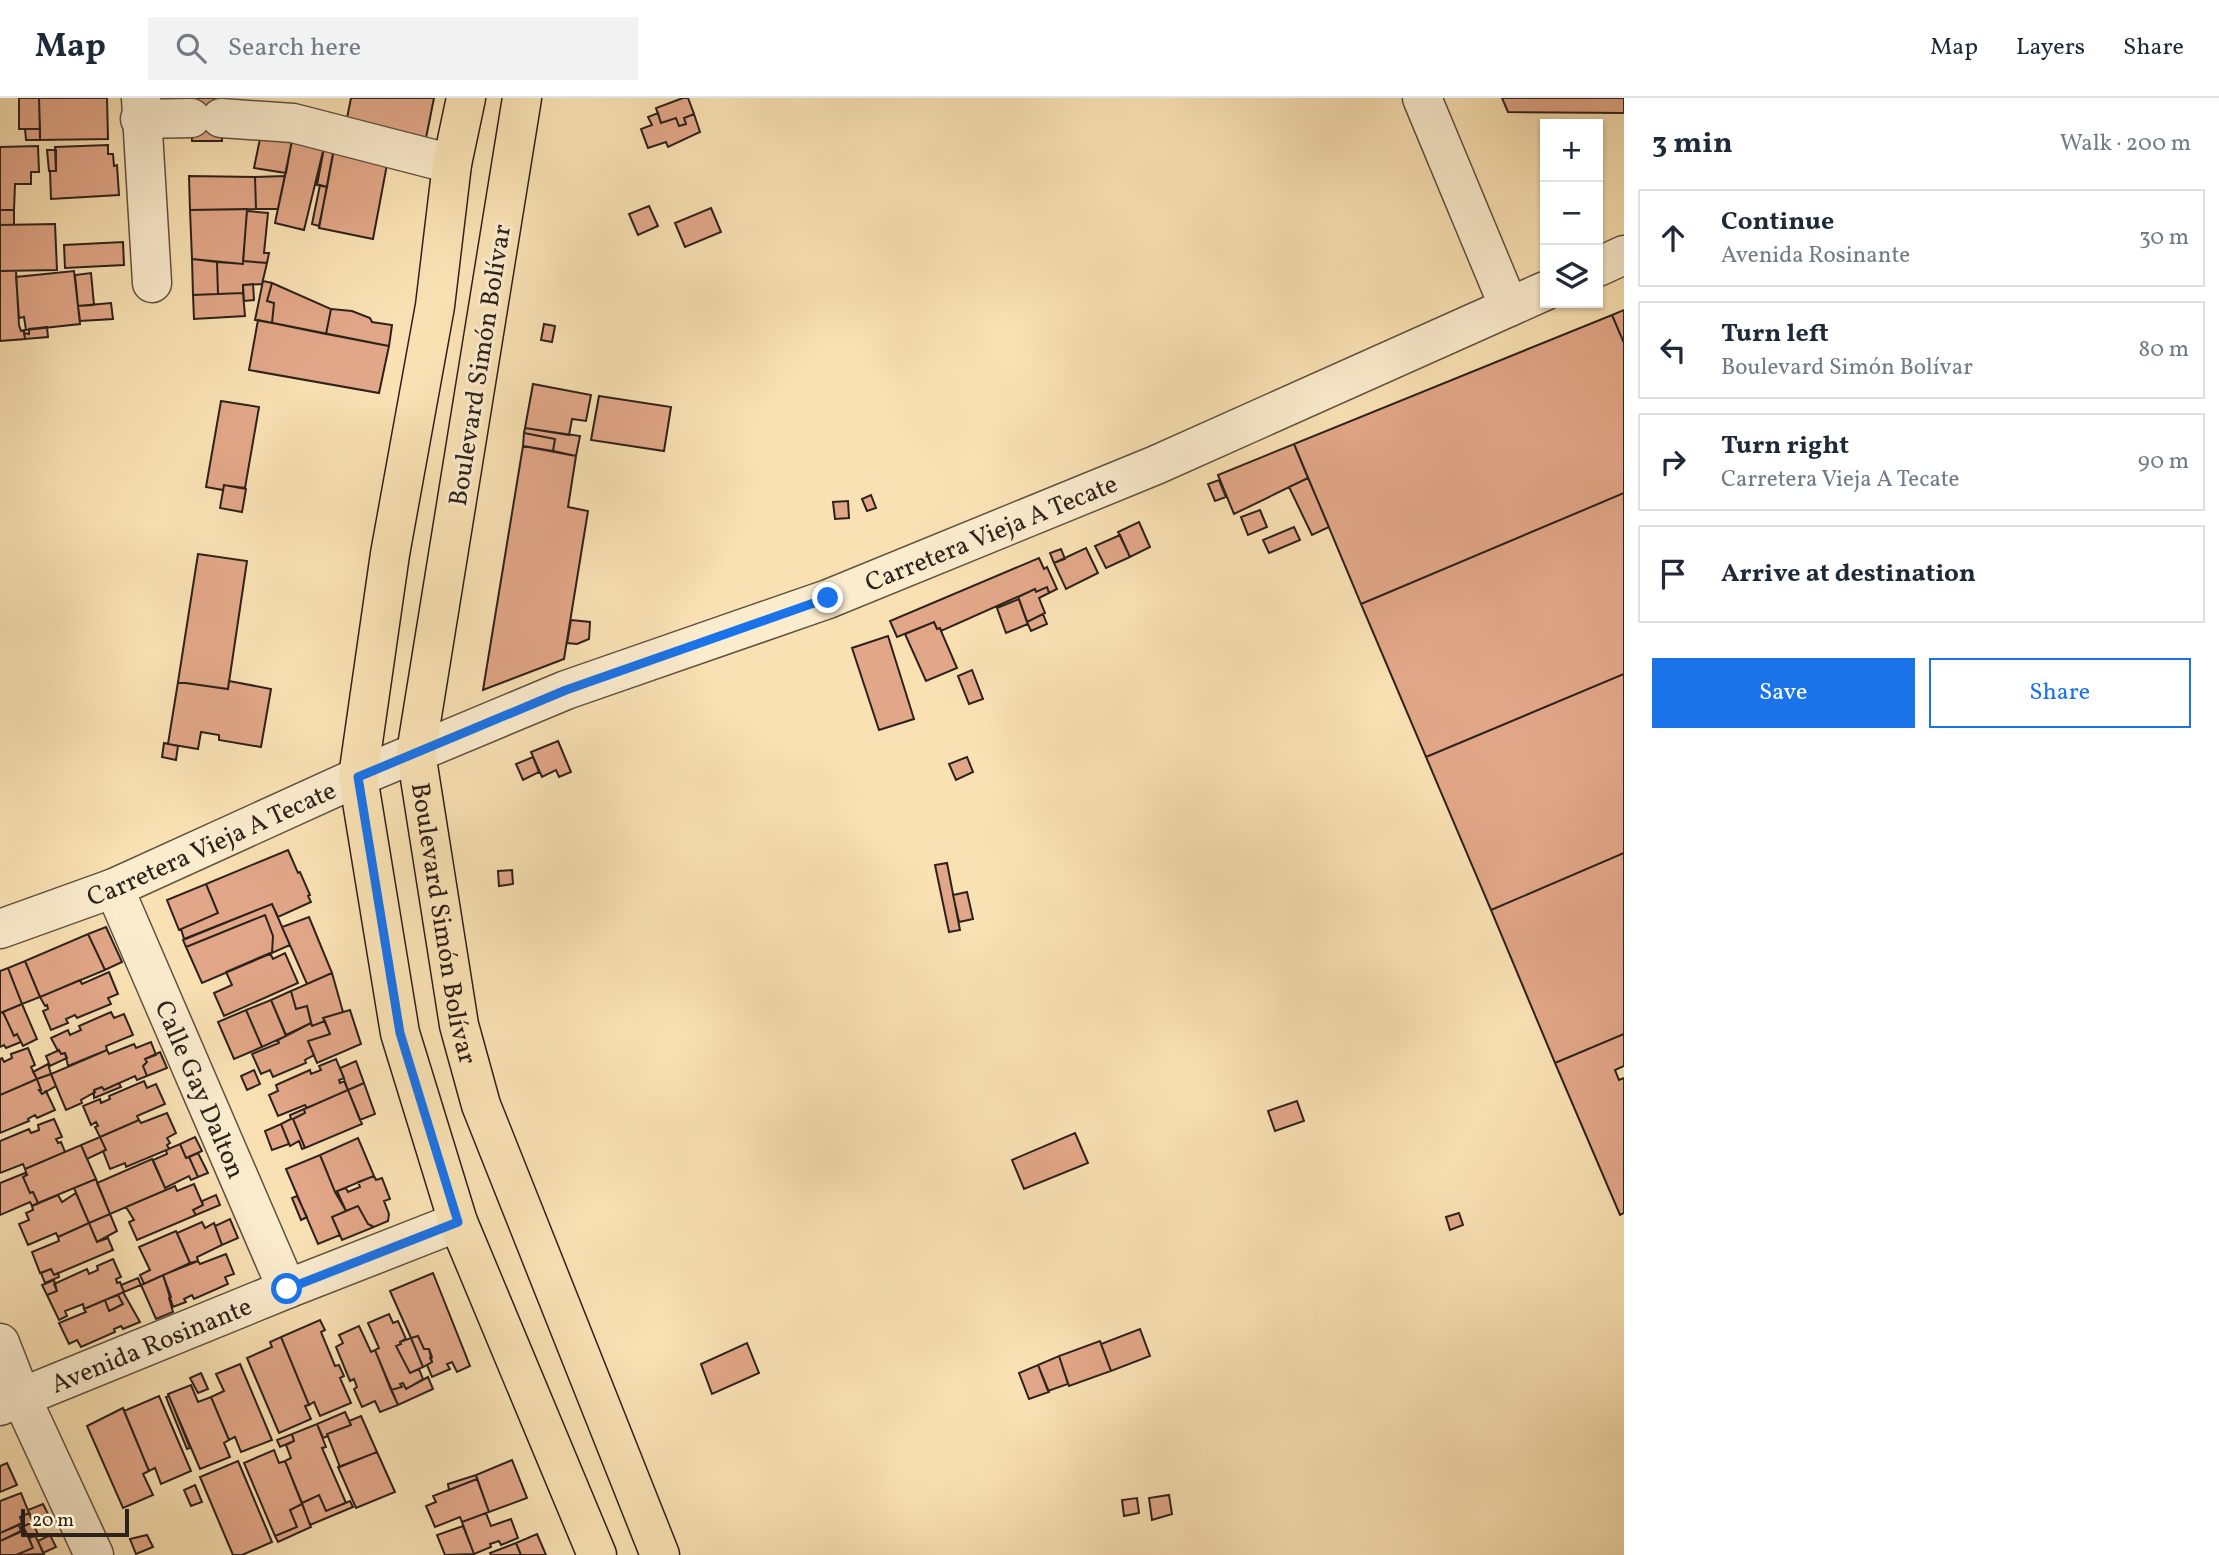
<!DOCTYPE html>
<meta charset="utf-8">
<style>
body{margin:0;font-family:Vollkorn,serif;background:#f2f2f3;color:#1f2937}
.controls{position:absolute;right:21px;top:21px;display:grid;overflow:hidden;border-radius:0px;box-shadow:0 2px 5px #0004}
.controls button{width:63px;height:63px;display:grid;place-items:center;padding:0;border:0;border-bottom:2px solid #e0e1e3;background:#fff;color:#1f2937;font:35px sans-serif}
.scale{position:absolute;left:21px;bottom:18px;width:108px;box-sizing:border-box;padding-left:7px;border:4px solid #2d221b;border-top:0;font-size:19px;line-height:24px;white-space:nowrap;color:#2d221b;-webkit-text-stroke:5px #fbecce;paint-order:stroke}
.stop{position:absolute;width:21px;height:21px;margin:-16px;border:5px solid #1a73e8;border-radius:50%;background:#fff}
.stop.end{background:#1a73e8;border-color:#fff;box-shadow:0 2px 7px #0008}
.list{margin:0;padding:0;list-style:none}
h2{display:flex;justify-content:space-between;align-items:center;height:91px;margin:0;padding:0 28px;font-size:30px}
h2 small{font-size:23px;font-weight:400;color:#747a83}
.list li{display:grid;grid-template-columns:46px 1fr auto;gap:21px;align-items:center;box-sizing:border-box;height:98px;margin:0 14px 14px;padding:0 14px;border:2px solid #e0e1e3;border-radius:0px}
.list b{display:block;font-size:26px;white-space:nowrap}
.list p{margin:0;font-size:23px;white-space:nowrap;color:#747a83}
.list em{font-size:23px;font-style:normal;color:#747a83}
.actions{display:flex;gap:14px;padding:21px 28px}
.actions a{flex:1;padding:16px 0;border:2px solid #1a73e8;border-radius:0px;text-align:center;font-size:24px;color:#1a73e8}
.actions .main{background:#1a73e8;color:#fff}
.icon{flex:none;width:38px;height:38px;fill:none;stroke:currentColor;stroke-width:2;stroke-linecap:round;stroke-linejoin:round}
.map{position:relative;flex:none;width:1624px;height:1457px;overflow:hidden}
header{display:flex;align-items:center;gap:42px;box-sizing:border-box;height:98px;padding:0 35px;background:#fff;border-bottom:2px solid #e0e1e3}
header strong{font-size:33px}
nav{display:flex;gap:38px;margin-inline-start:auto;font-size:24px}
.search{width:490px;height:63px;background:#f2f2f3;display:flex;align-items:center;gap:18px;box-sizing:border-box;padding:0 24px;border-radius:0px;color:#747a83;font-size:26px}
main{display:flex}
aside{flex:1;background:#fff}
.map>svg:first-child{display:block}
.building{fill:#e2a788;stroke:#2d221b;stroke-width:2}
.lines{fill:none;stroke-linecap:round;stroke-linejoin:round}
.minor-casing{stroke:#605241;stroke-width:41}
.major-casing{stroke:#2d221b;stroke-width:41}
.minor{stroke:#fbecce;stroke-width:38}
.major{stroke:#f9e1b3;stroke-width:38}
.route{stroke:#1a73e8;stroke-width:9}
.labels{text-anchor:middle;stroke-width:6;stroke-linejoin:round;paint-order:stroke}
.street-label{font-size:26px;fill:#2d221b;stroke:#fbecce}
</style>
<header>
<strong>Map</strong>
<div class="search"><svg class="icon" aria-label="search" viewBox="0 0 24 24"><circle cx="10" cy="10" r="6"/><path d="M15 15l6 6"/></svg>Search here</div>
<nav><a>Map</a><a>Layers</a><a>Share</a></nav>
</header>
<main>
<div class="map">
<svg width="1624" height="1457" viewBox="0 0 1624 1457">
<rect width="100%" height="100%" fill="#f9e1b3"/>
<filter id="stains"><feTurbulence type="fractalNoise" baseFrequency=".00286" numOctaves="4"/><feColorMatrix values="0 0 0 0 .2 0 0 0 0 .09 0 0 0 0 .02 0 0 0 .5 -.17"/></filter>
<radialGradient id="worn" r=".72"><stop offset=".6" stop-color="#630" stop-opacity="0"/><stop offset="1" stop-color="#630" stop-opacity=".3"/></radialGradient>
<path class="building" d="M19,0H39L40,31H19Z
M39,0H107L108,41L40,42Z
M190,0H221L222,43H192Z
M351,0H434L424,50L344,35Z
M683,0H688L694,16L684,20L686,26L679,28L676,20L661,25L656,10Z
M1502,0H1624V15L1508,14Z
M658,15L661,25L676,20L679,28L686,26L684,20L694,16L700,34L668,49L666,44L648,50L641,31L652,27L648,19Z
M25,31H40V42H26Z
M262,31L293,36L286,75L254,70Z
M293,38L325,45L304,132L275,125Z
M108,47V56H113L114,68L117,67L119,97L51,101L50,73H56L55,49Z
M38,48L39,74H31V86H15L14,112H0V49Z
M324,50L334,51L327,89L317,87Z
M334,50L388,61L373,141L319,130Z
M47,52H56V73H49Z
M189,78L255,79L256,111L190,112Z
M285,78L278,111H256L255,79Z
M320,87L327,89L319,128L312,126Z
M649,108L658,128L638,137L629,116Z
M711,110L721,134L685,149L675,125Z
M247,111L243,166L192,161L190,112Z
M0,112H14V127H0Z
M247,113L268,115L264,155H269L267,165L243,163Z
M55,126L57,172L0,173V127Z
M123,144L124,167L65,170L64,147Z
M192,161L217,164L218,196L193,197Z
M243,163L267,165L262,186L243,187V195L218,196L217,164L243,166Z
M0,173H16L19,227L21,233L24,232L25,241L0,243Z
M74,173L80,226L26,232L24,219L19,220L16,179Z
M91,175L94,207L78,208L75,177Z
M263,183L272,185L267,203L274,205L272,225L255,222Z
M272,185L331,211L326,236L272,225L274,205L267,203Z
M253,186L254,202L244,203L243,187Z
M243,195L245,218L194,221L193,197Z
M111,205L113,221L80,223L78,208Z
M331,211L352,213L370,220L372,224L392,227L389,248L326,236Z
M1624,212V245L1612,217Z
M1612,217L1624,245V395L1361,506L1294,346Z
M258,222L389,248L379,295L249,272Z
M544,226L555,228L552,244L541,242Z
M47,229L48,239L25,241L24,235L29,236V231Z
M533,286L591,297L586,323L572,321L569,337L525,330Z
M599,298L671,309L664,353L591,342Z
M221,303L259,309L245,390L224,387L223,392L206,389Z
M525,330L580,338L576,358L553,353L555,341L524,335Z
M524,335L555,341L553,353L523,348Z
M1294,346L1308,380L1234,416L1218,377Z
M523,348L576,358L568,409L588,413L564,561L483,592Z
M1308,380L1329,429L1312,437L1289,389Z
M1219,382L1226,399L1215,403L1208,386Z
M224,387L246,391L242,414L220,410Z
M1624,395V576L1426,659L1361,506Z
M871,397L876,410L867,413L862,401Z
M848,403L849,420L835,421L833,404Z
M1260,412L1267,429L1248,437L1241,419Z
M1139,424L1150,449L1130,459L1118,434Z
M1294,429L1300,442L1269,455L1263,442Z
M1120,437L1130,459L1106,470L1095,448Z
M1086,450L1098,475L1066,491L1054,465Z
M1061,451L1065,461L1054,465L1050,455Z
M198,456L247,463L228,591L178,584Z
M1039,460L1044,471L1047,469L1057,491L1049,495L1047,489L1036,494L1035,491L941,533L940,530L937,531L934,524L897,539L890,523Z
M1047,489L1049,495L1039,500L1045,515L1027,524L1018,499L1035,491L1036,494Z
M1019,501L1028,526L1006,535L997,510Z
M1043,516L1047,526L1031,533L1027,524Z
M571,522L590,524L589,541L577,546L567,545Z
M934,524L937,531L940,530L941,533L957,570L926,583L905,536Z
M888,538L914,621L879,632L852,550Z
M972,572L983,601L969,606L958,578Z
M1624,576V755L1491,812L1426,659Z
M229,583L271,591L261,649L219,642V637L201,634L198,651L168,646L178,584L228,591Z
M558,643L571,674L559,679L556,672L542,679L531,654Z
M164,645L178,648L176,662L162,659Z
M533,659L539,674L523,682L516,666Z
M967,659L973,674L956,682L949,666Z
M288,752L298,775L300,774L310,797L308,798L311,804L278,819L272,806L184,841L181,831L218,815L206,786Z
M1624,755V936L1555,965L1491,812Z
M947,765L960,832L949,834L935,767Z
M512,772L513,786L499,788L498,773Z
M206,786L218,815L179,832L167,802Z
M967,794L973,821L959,824L953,797Z
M272,806L290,847L272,855L273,838L265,817L186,849L183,842Z
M265,817L273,838L272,855L202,885L186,849Z
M309,819L332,875L307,886L282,829Z
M106,829L122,864L105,872L88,836Z
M88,836L105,872L40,899L25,863Z
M270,855L273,861L285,855L298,885L224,918L214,895L232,887L226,874Z
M25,863L40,899L22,906L8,870Z
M8,870L22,906L0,915V873Z
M109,874L118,896L108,900L111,906L77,920L75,917L66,921L68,925L51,932L43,913L48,911L47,907L45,908L40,899L80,882L82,886Z
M332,875L343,914L323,920L325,923L312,928L307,908L296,911L291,893Z
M291,893L296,911L307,908L311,925L286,937L271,902Z
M271,902L286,938L262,949L246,912Z
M22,906L37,941L23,948L17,936L14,938L3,914Z
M246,912L262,949L234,961L218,924Z
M350,912L361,946L317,965L308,943L330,936L323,920Z
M3,914L14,938L17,936L21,944L6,950L4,947L0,949V915Z
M111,914L114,920L124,916L133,937L106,948L107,952L68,968L65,955L61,956L59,952L58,953L51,940L68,932L70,937L81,932L79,928Z
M325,923L330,936L308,943L314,957L305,962L306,965L273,979L270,972L261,976L252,956L279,945L278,942L311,925L312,928Z
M1624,936V968L1615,972L1619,982L1624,980V1115L1620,1117L1555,965Z
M151,944L156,957L145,961L147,964L143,968L147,978L137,982L135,978L104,992L102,989L94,992L95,994L81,1002L82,1005L66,1012L51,976L107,952L109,956L134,946L136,950Z
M28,950L35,967L31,969L37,981L0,997V961L2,960L4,964L12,960L11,956Z
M59,952L61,956L65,955L67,960L50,968L46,958Z
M160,954L167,970L147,978L143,968L147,964L145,961Z
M336,961L344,980L339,982L340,985L344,983L348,992L307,1010L305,1007L278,1018L269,997L278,993L276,987L310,972L311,976L321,972L319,968Z
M356,963L364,985L348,992L340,970Z
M48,966L51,976L37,981L33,974Z
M254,972L260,986L247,992L241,978Z
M51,976L56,988L42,996L39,992H41L37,981Z
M37,981L41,992H39L42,996L46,993L55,1012L37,1020L35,1017L28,1021L29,1023L0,1035V997Z
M144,983L147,990L156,986L165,1006L137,1018L139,1022L100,1039L95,1029L98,1028L96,1024L91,1027L83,1008L100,1001L101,1005L110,1001L109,998Z
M119,985L121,989L94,1000V992L102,989L104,992Z
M364,985L375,1016L360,1022L348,992Z
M348,992L362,1026L305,1050L293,1021L305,1015L304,1011Z
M1297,1003L1304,1023L1275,1033L1268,1013Z
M304,1011L305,1015L293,1021L305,1050L302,1051L299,1043L290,1048L281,1026L291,1021L290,1017Z
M167,1015L176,1035L167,1040L170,1045L167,1047L169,1051L126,1069L125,1065L110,1071L103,1053L106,1052L100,1039L139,1022L141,1025Z
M54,1021L62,1039L56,1041L58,1045L61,1044L65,1054L25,1071L23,1066L0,1075V1043L29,1031L31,1035L39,1032L38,1027Z
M281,1026L289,1046L272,1052L265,1033Z
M1075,1035L1088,1065L1024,1091L1012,1062Z
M100,1039L106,1052L87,1061L81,1047Z
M195,1039L202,1053L186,1060L180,1046Z
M358,1040L374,1078L335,1094L320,1057Z
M180,1046L186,1060L189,1059L198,1079L191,1082L189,1078L165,1090L153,1062L167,1056L166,1052Z
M81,1047L96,1081L38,1105L33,1094L30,1095L23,1079L27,1077L25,1071Z
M198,1055L208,1075L198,1079L189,1059Z
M320,1057L335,1094L346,1113L332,1119L340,1137L318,1146L286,1071Z
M152,1061L166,1092L110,1116L97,1085Z
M25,1075L27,1077L23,1079L30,1095L33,1094L38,1105L32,1108L30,1104L0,1117V1085Z
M374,1078L376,1082L382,1080L390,1101L384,1103L389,1116L388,1123L374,1129L368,1126L358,1108L346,1113L337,1093L346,1090L348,1094L360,1089L358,1084Z
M96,1081L110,1116L89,1125L74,1090Z
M194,1086L203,1107L193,1112L196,1117L137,1142L129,1124L134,1122L126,1109L175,1088L177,1093Z
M76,1095L89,1125L58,1139L56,1135L28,1147L19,1126L29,1122L26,1115L33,1112L32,1108L58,1097L62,1104Z
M216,1097L220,1107L196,1117L193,1112L203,1107L202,1103Z
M297,1098L307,1119L301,1122L292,1100Z
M358,1108L368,1126L374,1129L342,1142L332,1119Z
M1459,1115L1463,1127L1450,1132L1446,1119Z
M110,1116L117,1133L97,1144L89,1125Z
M230,1121L238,1140L222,1147L215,1128Z
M202,1124L205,1130L214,1125L222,1147L197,1159L198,1163L190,1165L177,1135Z
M89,1125L97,1144L108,1140L113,1152L54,1177L51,1171L40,1175L32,1154L59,1143L58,1139Z
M176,1133L190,1165L144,1186L140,1177L150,1172L139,1149Z
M226,1156L234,1176L225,1179L228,1186L194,1201L192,1197L184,1201L186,1204L173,1209L163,1177L198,1163L200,1166Z
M113,1161L121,1179L116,1181L117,1185L120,1184L124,1194L84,1211L83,1206L65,1213L67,1218L59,1222L47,1197L57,1193L54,1186L87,1171L89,1176L98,1172L97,1168Z
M51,1171L54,1177L58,1175L59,1179L45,1185L41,1175Z
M433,1175L470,1268L457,1274L452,1264L447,1266L450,1271L432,1279L427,1267L432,1264L429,1251H424L418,1238L411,1240L390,1193Z
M163,1177L171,1199L169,1200L173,1214L156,1221L141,1187Z
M138,1180L141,1187L124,1194L121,1187Z
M54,1182L57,1193L47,1197L42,1187Z
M123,1194L140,1224L123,1231L121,1228L114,1231L115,1234L81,1249L77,1242L69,1246L59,1225L86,1214L84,1211L105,1202L109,1213L123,1206L118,1197Z
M118,1197L123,1206L109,1213L105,1202Z
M389,1216L393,1225L398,1223L406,1241L400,1244L401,1246L396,1248L410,1275L419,1271L423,1281L406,1291L403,1285L400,1286L402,1289L391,1292L375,1252L379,1250L368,1225Z
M320,1222L325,1232L321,1234L335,1268L339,1267L344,1278L340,1280L351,1305L320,1318L314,1304L309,1307L281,1239Z
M359,1228L371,1254L375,1252L398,1307L380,1314L375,1303L362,1309L354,1291L357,1289L354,1281L350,1283L336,1249L343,1245L339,1237Z
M1140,1231L1150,1258L1111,1273L1101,1246Z
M418,1238L424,1251H429L432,1259L430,1260L432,1264L423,1269L411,1240Z
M281,1239L309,1307L305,1308L311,1321L279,1335L247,1260L272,1249L270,1244Z
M411,1240L423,1269L410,1275L396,1248L401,1246L400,1244Z
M1100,1243L1111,1273L1069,1288L1059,1258Z
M747,1245L759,1275L712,1296L701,1266Z
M1059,1258L1068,1286L1048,1293L1038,1267Z
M240,1266L272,1342L241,1354L235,1339L229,1342L211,1299L224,1293L216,1276Z
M1038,1267L1049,1294L1029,1301L1019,1275Z
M201,1275L208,1291L198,1295L190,1280Z
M428,1279L433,1291L398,1307L391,1292L402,1289L400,1286L403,1285L406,1291Z
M191,1287L198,1304L211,1299L229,1342L224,1345L230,1359L200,1371L168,1296Z
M159,1298L191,1373L161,1386L155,1370L149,1373L124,1313Z
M169,1298L190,1350L187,1351L166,1299Z
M123,1310L149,1373L143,1376L153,1397L123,1410L87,1328Z
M345,1314L351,1327L327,1336L328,1338L323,1340L317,1326Z
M361,1318L377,1354L340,1369L327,1336L351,1327L349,1323Z
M317,1326L326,1349L322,1350L346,1405L326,1413L319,1397L302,1405L285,1363L291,1360L286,1347L294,1343L292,1336Z
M292,1336L294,1343L280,1349L277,1342Z
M274,1352L279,1365L285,1363L302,1406L290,1412L297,1429L275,1438L244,1365Z
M377,1354L395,1394L356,1410L338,1369Z
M512,1362L527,1400L489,1414L476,1377Z
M238,1363L272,1444L242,1457H233L200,1379Z
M7,1365L17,1387L0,1394V1368Z
M476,1377L477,1381L449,1392L448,1386Z
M477,1381L489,1414L462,1424L460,1419L435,1429L426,1408L436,1404L433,1398Z
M195,1387L202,1404L191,1408L184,1392Z
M21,1395L29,1415L20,1419L22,1425L0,1435V1403Z
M319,1397L326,1413L350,1403L353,1409L310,1427L302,1405Z
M1169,1397L1172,1416L1152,1422L1149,1400Z
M1137,1400L1139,1415L1124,1418L1122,1402Z
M43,1406L49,1418L33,1424L28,1412Z
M302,1406L311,1429L278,1444L275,1438L297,1429L290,1412Z
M29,1415L33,1424L20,1430L19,1427L22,1425L20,1419Z
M486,1415L491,1428L511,1421L518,1440L501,1447L499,1443L490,1446L491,1449L474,1456L462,1424Z
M33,1424L38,1437L29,1440L25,1432L21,1433L20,1430Z
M19,1427L21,1433L0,1443V1435Z
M463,1428L474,1456L445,1457L437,1437Z
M25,1432L33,1450L16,1457H0V1443Z
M537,1436L546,1457H521L516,1445Z
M35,1437L44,1456L16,1457L33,1450L29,1440Z
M50,1437L56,1449L43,1455L38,1443Z
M147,1437L153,1449L136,1456L130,1441Z
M516,1445L521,1457H491L490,1455Z"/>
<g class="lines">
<g class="minor-casing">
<g id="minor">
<path d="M141,0L152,185"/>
<path d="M1422,0L1509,209"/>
<path d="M221,20L293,25L452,66"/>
<path d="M140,21L191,20"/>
<path d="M1598,169L1624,157"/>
<path id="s1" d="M114,790L287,1191"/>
<path id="s2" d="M0,831L114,790L358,679L566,592L828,501L1156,367L1545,193"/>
<path d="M0,1245L21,1299L94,1457"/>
<path id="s3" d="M0,1308L287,1191L458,1124"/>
</g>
</g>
<g class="major-casing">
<g id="major">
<path d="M466,0L452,66L435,208L390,456L358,679L400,935L458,1124L597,1457"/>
<path id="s4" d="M522,0L416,655L459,927L481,1007L660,1457"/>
</g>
</g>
<use href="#minor" class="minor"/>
<use href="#major" class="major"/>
</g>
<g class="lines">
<path class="route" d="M287,1191L458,1124L400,935L358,679L566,592L828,500"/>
</g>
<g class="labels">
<g class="street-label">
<text transform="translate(479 267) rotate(-81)" y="9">Boulevard Simón Bolívar</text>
<text dy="9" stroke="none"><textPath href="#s2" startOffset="1068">Carretera Vieja A Tecate</textPath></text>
<text dy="9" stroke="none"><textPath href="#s2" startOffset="228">Carretera Vieja A Tecate</textPath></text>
<text dy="9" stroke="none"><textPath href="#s4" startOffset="836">Boulevard Simón Bolívar</textPath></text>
<text dy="9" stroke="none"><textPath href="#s1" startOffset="219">Calle Gay Dalton</textPath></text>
<text dy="9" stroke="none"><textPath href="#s3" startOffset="163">Avenida Rosinante</textPath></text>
</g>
</g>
<rect width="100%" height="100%" filter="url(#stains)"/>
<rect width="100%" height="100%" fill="url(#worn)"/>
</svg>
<div class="controls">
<button>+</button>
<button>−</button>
<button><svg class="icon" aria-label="layers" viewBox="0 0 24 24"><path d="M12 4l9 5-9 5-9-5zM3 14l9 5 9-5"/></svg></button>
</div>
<div class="scale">20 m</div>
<div class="stop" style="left:287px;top:1191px"></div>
<div class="stop end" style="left:828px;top:500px"></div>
</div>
<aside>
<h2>3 min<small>Walk · 200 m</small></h2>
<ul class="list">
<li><svg class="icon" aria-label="ahead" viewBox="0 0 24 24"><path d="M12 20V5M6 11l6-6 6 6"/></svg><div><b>Continue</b><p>Avenida Rosinante</p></div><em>30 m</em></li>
<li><svg class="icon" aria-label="left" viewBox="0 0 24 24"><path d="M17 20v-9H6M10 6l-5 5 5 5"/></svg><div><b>Turn left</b><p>Boulevard Simón Bolívar</p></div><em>80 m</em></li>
<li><svg class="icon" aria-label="right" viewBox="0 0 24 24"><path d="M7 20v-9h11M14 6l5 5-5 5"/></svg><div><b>Turn right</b><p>Carretera Vieja A Tecate</p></div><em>90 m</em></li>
<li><svg class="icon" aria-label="arrive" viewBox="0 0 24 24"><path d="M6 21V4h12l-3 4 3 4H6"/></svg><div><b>Arrive at destination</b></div></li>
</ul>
<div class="actions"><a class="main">Save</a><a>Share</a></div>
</aside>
</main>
